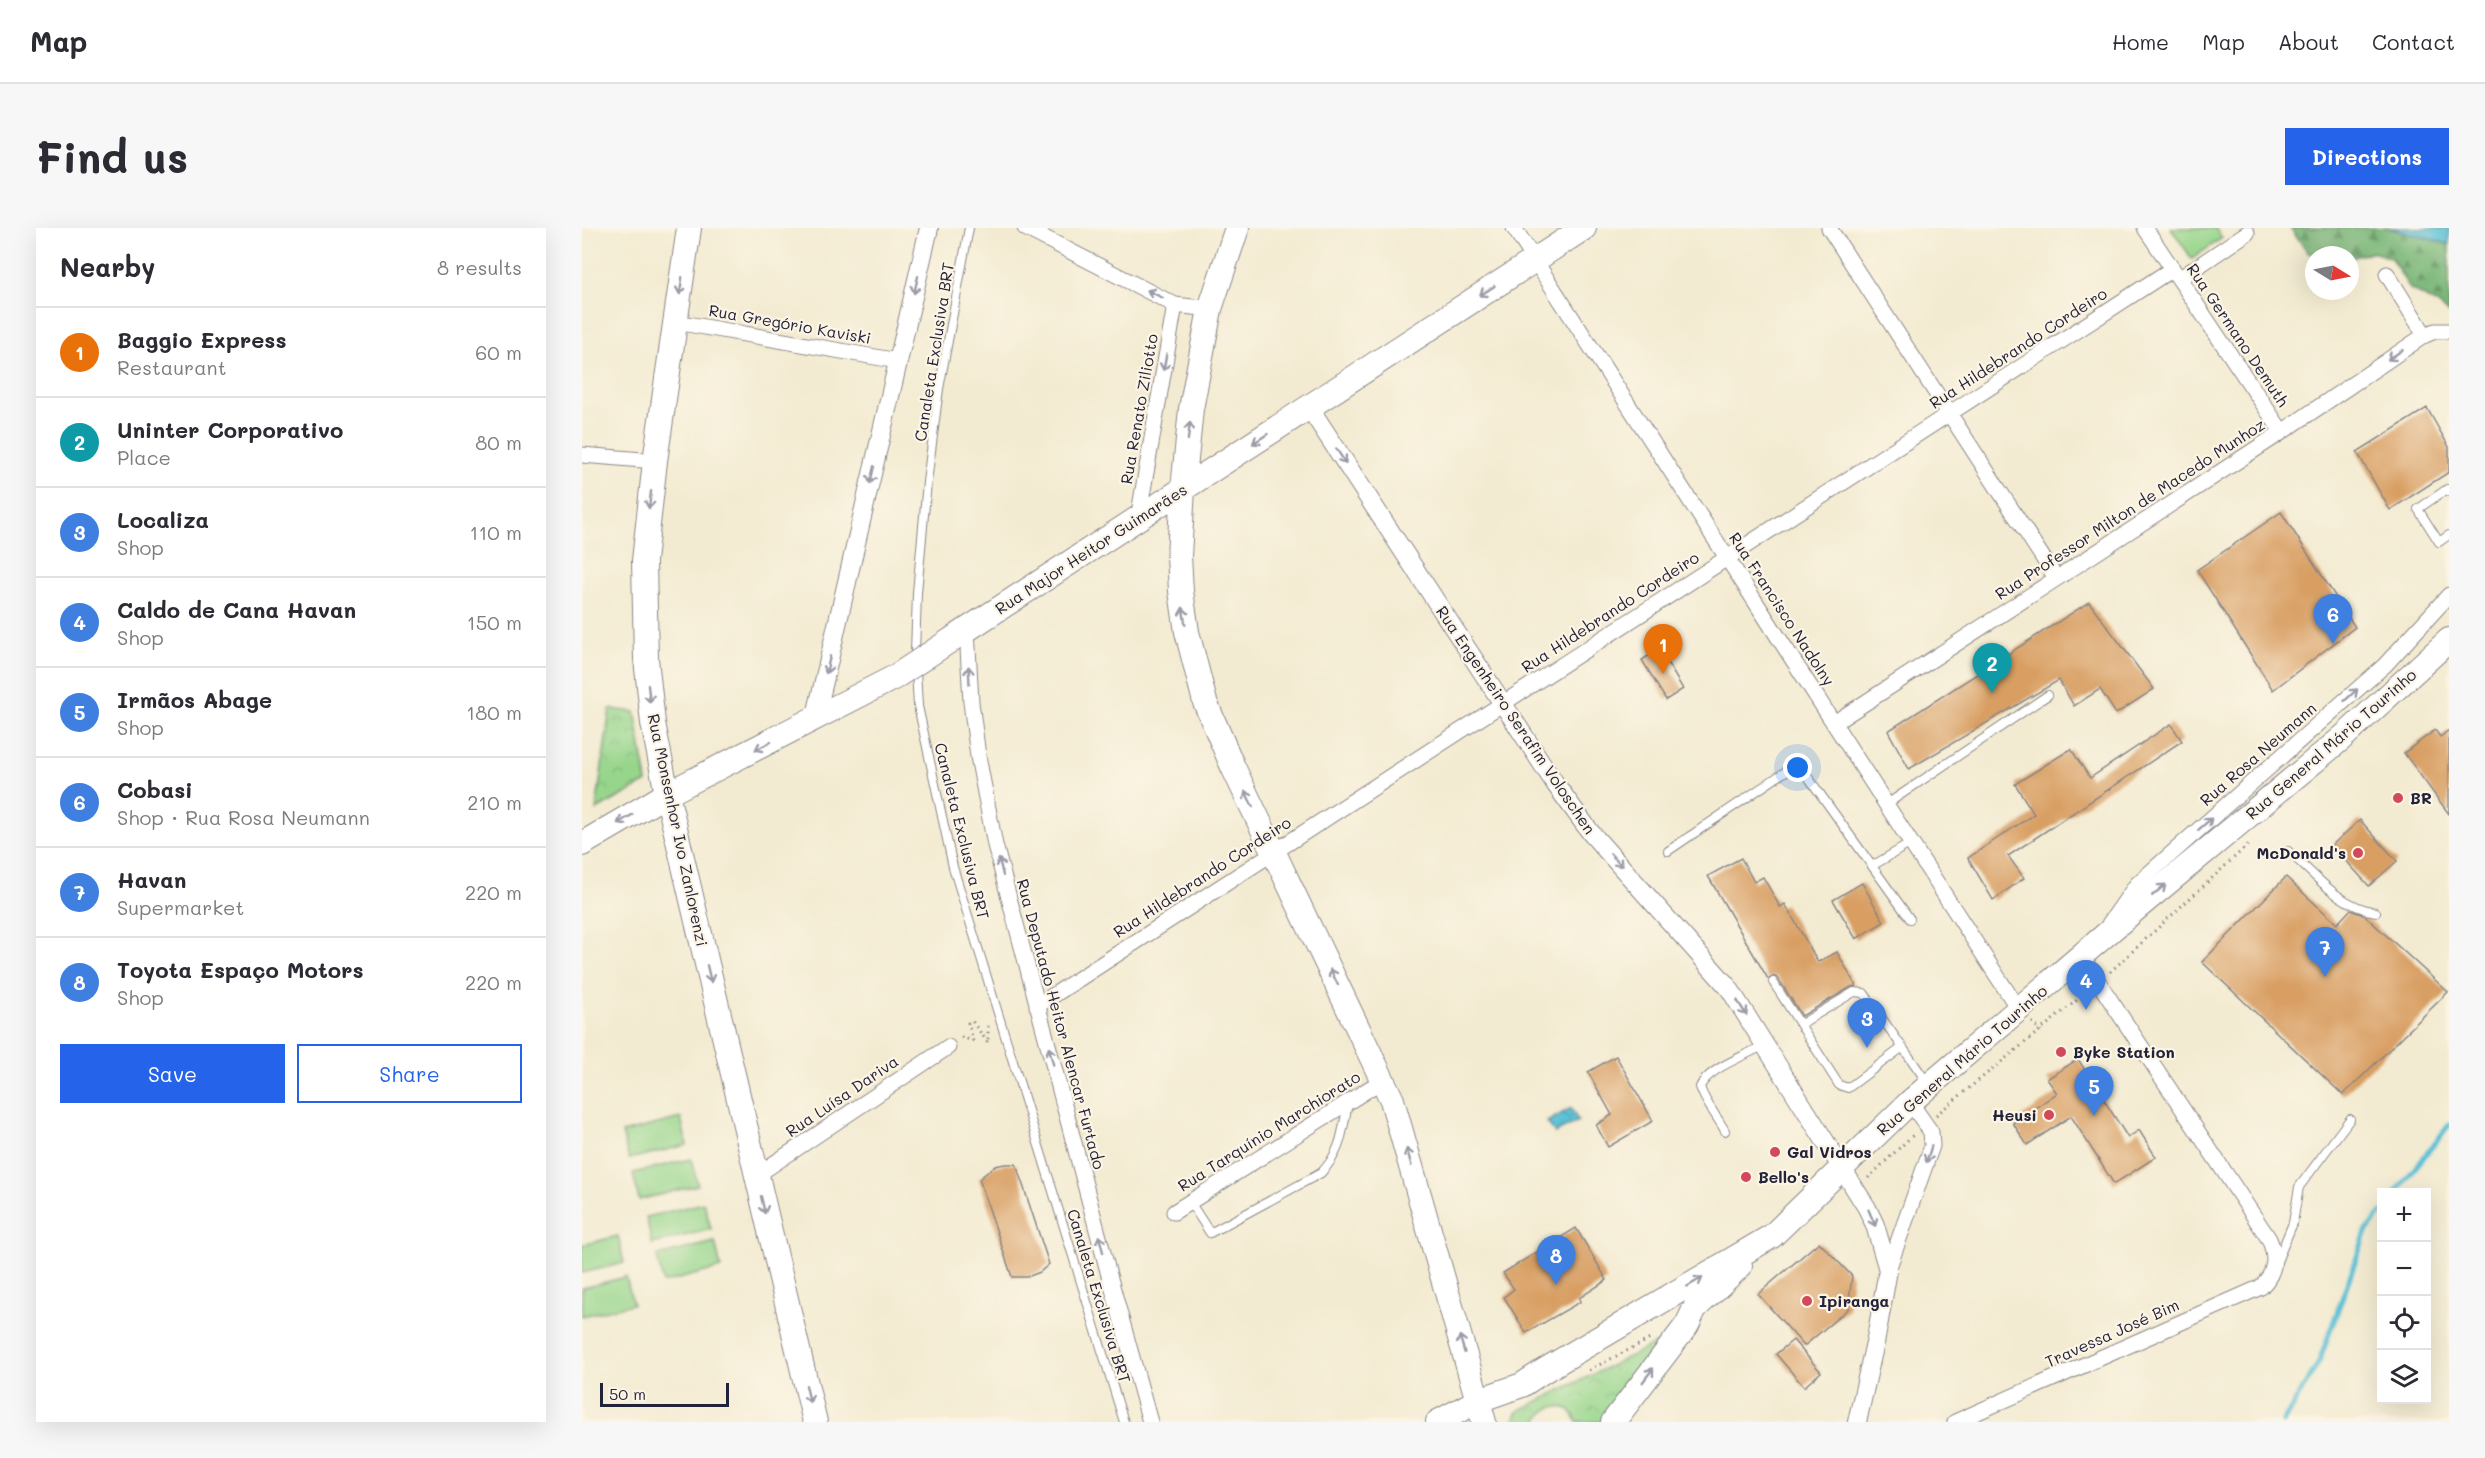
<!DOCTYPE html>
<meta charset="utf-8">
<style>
body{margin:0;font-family:Mali,sans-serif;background:#f7f7f7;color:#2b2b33}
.controls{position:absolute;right:18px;bottom:18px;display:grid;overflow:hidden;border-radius:0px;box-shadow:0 6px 24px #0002}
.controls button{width:54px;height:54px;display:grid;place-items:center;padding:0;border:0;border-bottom:2px solid #e1e1e2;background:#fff;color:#2b2b33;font:30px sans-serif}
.compass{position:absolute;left:1723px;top:18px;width:54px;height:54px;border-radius:50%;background:#fff;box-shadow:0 6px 24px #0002;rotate:100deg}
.scale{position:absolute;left:18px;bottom:15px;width:129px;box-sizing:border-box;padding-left:6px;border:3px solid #22223b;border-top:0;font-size:16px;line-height:21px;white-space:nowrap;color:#22223b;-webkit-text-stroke:4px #fcf5e5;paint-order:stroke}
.you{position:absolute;left:1216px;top:540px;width:21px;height:21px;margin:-15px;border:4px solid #fff;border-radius:50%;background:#1a73e8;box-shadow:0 0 0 9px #1a73e833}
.badge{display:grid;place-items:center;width:39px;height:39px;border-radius:50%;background:#2563eb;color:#fff;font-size:20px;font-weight:700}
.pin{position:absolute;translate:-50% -50px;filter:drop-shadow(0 2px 3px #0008)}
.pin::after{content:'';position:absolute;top:32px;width:21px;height:18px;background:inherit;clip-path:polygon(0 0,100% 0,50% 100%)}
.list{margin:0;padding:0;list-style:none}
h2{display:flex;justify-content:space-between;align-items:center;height:78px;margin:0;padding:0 24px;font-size:26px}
h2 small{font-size:20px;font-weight:400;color:#7c7c81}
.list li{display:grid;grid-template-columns:39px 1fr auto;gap:18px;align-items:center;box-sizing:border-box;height:90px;padding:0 24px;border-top:2px solid #e1e1e2}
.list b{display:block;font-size:22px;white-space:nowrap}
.list p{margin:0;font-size:20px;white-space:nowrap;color:#7c7c81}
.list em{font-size:20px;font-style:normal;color:#7c7c81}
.actions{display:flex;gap:12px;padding:18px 24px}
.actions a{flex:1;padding:14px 0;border:2px solid #2563eb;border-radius:0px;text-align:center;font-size:21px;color:#2563eb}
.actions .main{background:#2563eb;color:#fff}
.icon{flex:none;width:33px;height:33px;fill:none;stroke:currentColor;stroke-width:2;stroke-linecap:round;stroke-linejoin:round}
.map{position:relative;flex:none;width:1867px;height:1194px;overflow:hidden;border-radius:0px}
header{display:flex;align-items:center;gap:36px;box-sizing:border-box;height:84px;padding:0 30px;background:#fff;border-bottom:2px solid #e1e1e2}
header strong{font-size:28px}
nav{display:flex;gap:33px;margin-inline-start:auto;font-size:21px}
.intro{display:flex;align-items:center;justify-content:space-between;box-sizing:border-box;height:144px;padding:0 36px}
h1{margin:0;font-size:42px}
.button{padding:15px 27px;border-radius:0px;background:#2563eb;color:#fff;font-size:21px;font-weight:700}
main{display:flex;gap:36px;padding:0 36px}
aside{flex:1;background:#fff;border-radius:0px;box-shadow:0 6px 24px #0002}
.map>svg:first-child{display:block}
.grass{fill:#96d58b;stroke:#5c7c63;stroke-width:1.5}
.forest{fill:url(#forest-firs);stroke:#4d6c59;stroke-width:1.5}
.park{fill:url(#park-crowns);stroke:#5c7c63;stroke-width:1.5}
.water{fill:url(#water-ripples);stroke:#3d7188;stroke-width:1.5}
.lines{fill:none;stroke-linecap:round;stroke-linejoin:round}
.stream{stroke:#58c0d6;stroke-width:5}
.building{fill:#d89e62}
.service-casing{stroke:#8a8686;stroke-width:10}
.minor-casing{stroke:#8a8686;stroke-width:17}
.tertiary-casing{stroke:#8a8686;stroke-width:20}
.primary-casing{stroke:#8a8686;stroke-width:26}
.path{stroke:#8a8686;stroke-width:3;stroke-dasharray:1.5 4.5;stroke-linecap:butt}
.service{stroke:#fff;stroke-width:8}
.minor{stroke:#fff;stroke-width:15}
.tertiary{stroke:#fff;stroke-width:18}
.primary{stroke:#fff;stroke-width:24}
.primary-bridge-casing{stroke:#8a8686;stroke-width:26;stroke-linecap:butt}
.primary-bridge{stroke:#fff;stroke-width:24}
.oneway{stroke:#9c9ca7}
.poi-dot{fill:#d1495b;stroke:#fcf5e5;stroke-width:2}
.labels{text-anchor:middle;stroke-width:4.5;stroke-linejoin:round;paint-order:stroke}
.street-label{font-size:16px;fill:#22223b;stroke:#fcf5e5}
.poi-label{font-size:16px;font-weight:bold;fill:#22223b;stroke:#fcf5e5;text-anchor:start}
</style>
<header>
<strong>Map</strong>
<nav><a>Home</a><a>Map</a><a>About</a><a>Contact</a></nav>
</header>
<div class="intro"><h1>Find us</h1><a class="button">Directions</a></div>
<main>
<aside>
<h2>Nearby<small>8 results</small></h2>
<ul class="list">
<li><span class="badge" style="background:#e8710a">1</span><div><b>Baggio Express</b><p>Restaurant</p></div><em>60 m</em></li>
<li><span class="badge" style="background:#0f9aa8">2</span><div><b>Uninter Corporativo</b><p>Place</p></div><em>80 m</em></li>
<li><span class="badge" style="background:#3f7fe0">3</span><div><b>Localiza</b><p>Shop</p></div><em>110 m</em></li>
<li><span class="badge" style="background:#3f7fe0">4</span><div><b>Caldo de Cana Havan</b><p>Shop</p></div><em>150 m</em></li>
<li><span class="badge" style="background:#3f7fe0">5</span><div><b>Irmãos Abage</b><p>Shop</p></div><em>180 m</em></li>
<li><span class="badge" style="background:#3f7fe0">6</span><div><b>Cobasi</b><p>Shop · Rua Rosa Neumann</p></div><em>210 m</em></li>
<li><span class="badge" style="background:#3f7fe0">7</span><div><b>Havan</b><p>Supermarket</p></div><em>220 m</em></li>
<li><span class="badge" style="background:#3f7fe0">8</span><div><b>Toyota Espaço Motors</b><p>Shop</p></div><em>220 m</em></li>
</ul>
<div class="actions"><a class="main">Save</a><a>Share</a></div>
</aside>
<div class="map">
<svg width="1867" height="1194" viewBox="0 0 1867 1194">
<defs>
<pattern id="forest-firs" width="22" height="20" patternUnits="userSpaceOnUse" patternTransform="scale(1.5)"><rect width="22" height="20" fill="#78b677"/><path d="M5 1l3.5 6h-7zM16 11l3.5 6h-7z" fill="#629463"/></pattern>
<pattern id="park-crowns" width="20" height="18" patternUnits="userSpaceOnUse" patternTransform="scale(1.5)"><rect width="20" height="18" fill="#96d58b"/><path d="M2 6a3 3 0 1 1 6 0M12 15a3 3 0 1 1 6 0" fill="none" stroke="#81b779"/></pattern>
<pattern id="water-ripples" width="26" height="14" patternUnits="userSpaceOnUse" patternTransform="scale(1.5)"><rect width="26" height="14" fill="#58c0d6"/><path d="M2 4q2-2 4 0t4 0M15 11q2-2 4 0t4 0" fill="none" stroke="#489caf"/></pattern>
</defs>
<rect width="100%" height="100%" fill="#fcf5e5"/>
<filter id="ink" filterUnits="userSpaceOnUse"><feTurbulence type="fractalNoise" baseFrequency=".0167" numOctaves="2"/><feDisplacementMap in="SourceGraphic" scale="12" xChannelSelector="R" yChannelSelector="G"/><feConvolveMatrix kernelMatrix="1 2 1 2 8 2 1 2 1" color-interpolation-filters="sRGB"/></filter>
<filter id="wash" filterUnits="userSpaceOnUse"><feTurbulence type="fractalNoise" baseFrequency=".008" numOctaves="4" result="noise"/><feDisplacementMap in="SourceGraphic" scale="24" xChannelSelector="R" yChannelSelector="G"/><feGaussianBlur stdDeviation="1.35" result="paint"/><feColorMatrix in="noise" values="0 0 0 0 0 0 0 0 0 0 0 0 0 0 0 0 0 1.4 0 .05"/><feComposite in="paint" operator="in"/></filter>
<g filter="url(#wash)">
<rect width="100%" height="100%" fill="#f3ebd1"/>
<path class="grass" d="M1589,0H1633L1640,10L1610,31Z
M99,890L105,917L47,931L40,905Z
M109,931L116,957L57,972L51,945Z
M122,975L129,1001L70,1016L64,989Z
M36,1008L42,1035L0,1045V1017Z
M133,1014L139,1040L81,1055L75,1028Z
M44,1049L51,1076L0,1088V1060Z"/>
<path class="forest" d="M1708,0H1807L1867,16V86L1855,76L1828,61L1809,30L1791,24L1768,30V27H1735L1726,24Z"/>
<path class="park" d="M28,481L53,484L65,554L14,582Z
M1077,1114L1021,1194H995C988,1173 964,1174 955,1194H931L936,1183Z"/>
<path class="water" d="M1807,0H1867V16Z
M989,880L996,893L973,905L965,894Z"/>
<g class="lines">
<path class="stream" d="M1814,964L1867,897
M1701,1194L1737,1134L1784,1004L1800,984"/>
</g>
<g id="blocks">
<path class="building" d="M1845,180L1867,219V244L1808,282L1775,224Z
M1699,284L1773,399L1691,462L1615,342Z
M1507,374L1572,461L1534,486L1518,461L1492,478L1477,452L1327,541L1306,503Z
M1077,421L1101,461L1084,472L1060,432Z
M1589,496L1600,513L1426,628L1442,650L1411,672L1386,630L1452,586L1433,556L1489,521L1508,550Z
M1853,502L1858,509L1867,502V586L1822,525Z
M1778,592L1815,633L1787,658L1750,617Z
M1159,630L1172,654L1181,649L1198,679L1203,676L1236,734L1255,724L1274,758L1269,759L1220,788L1196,750L1191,748L1186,751L1126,648Z
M1704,649L1755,696L1768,682L1782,687L1866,764L1761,867L1620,734Z
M1280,655L1302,694L1274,711L1251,672Z
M1034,828L1071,893L1026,919L1014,897L1030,887L1006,844Z
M1496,831L1546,910L1557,902L1574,929L1532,956L1489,888L1445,917L1431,895L1475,865L1465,851Z
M423,936H434L467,1036L458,1044L445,1049H430L397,951L413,938Z
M994,1000L1025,1052L997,1070L998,1074L944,1105L922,1069L932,1061L921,1045Z
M1237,1014L1270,1048L1266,1081L1222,1118L1176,1066Z
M1211,1112L1239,1144L1222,1159L1194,1126Z"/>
</g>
</g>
<g filter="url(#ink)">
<use href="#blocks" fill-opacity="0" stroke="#8a8686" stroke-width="1.5"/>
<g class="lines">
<g class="service-casing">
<path id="service" d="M387,0L357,161L345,254L335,365L333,425L336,478L371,639L542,1194
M1867,264L1865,261L1836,281L1857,314L1867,307
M1305,576L1466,467
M1086,623L1216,535L1290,638
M1706,623C1732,646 1758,679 1794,684
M1328,691L1290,638L1329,615
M1191,754L1257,857L1266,860L1321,819
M1219,796L1272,764L1282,765L1345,854
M1143,903C1135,888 1123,875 1118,859C1126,840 1164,828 1182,817
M608,974L628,1005L739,945C760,923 760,904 766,875
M1696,1031L1711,995L1717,959L1768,891"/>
</g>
<g class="minor-casing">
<path id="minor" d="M443,0L593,77L628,81
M932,0L1437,782
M1247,0L1474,350
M1563,0L1700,204
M1805,46L1843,107
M1597,51L1665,5
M94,94L316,133
M0,227L73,233
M556,291L593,77
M385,402L389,474L396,528L413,617L527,1047L568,1194
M1252,495L1700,204L1843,107L1853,103H1867
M1527,696L1555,656L1803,437L1867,367
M455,778L1590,41
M175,947L366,819
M592,984L801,852
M1306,1042L1350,918L1349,904L1328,874
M1373,1194L1679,1059C1694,1044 1695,1029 1687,1011L1499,728"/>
</g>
<g class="tertiary-casing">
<path id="tertiary" d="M727,179L974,557L1009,605L1147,760L1285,980L1293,997L1306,1042L1294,1110L1275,1194
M233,492L347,0"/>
</g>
<g class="primary-casing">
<path id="primary" d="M107,0L73,233L62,333L64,431L71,495L85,566L233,1194
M655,0L628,81L609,181L601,261L597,328L599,363L605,404L623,474L651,539L810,872L902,1194
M372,410L1002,0
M0,616L85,566L313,449
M856,1194L897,1172L940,1157L963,1142L1190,1008L1328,874L1555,680L1760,510L1867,412
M1031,1194L1105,1097L1113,1080L1158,1038"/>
</g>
<path class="path" d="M1528,744L1667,616
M1450,794L1459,803
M379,809L391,813
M391,813L386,795L390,793L406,815V796
M1354,887L1505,764
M1286,950L1331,907
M1007,1142L1068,1111"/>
<use href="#service" class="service"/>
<use href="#minor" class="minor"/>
<use href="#tertiary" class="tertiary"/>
<use href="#primary" class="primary"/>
<g class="primary-bridge-casing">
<path id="primary-bridge" d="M313,449L372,410"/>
</g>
<use href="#primary-bridge" class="primary-bridge"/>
</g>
<defs><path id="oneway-shaft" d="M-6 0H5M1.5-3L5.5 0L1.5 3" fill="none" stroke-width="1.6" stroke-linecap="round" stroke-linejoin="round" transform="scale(1.5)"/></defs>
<g class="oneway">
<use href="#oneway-shaft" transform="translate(334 57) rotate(103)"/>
<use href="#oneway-shaft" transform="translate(99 58) rotate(98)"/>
<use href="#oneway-shaft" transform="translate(905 63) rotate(147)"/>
<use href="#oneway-shaft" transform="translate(573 66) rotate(-153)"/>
<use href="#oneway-shaft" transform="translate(1813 127) rotate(146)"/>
<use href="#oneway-shaft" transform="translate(583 134) rotate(100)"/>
<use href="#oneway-shaft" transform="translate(607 203) rotate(-83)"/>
<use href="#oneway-shaft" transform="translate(678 211) rotate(147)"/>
<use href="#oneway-shaft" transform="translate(759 228) rotate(57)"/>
<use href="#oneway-shaft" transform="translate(290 247) rotate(103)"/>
<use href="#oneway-shaft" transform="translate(68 272) rotate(97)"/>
<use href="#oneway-shaft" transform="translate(602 388) rotate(-98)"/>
<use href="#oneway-shaft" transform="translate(246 437) rotate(103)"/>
<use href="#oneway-shaft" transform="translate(387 447) rotate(-93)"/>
<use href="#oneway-shaft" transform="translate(67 466) rotate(83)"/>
<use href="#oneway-shaft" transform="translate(1769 467) rotate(-42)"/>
<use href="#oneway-shaft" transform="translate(181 518) rotate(153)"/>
<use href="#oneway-shaft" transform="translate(667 571) rotate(-116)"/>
<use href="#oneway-shaft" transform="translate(43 591) rotate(150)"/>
<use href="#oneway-shaft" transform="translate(1623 596) rotate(-41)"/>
<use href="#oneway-shaft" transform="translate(1034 632) rotate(48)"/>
<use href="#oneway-shaft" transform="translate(419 639) rotate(-103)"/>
<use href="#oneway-shaft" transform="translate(1577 662) rotate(-40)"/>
<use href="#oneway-shaft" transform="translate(127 746) rotate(77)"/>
<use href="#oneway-shaft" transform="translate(752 749) rotate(-116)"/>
<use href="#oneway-shaft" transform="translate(1160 780) rotate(58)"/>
<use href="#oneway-shaft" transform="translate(469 828) rotate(-105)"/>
<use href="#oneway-shaft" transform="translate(1347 926) rotate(107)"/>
<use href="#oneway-shaft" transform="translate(827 929) rotate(-106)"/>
<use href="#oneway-shaft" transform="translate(181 977) rotate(77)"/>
<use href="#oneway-shaft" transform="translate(1290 990) rotate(67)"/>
<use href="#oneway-shaft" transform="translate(519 1016) rotate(-104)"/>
<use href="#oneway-shaft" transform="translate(1113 1054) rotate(-30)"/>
<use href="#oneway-shaft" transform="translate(880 1116) rotate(-106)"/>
<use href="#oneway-shaft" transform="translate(1066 1147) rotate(-53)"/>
<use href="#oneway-shaft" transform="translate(226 1166) rotate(77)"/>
</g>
</g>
<g class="poi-dot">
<circle cx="1816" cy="570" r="6"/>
<circle cx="1776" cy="625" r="6"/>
<circle cx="1479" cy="824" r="6"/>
<circle cx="1467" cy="887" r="6"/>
<circle cx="1193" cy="924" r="6"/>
<circle cx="1164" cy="949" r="6"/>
<circle cx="1225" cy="1073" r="6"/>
</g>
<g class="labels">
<g class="street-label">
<text transform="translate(208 96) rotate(10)" y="6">Rua Gregório Kaviski</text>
<text transform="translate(1656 107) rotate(56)" y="6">Rua Germano Demuth</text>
<text transform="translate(1436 120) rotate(-33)" y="6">Rua Hildebrando Cordeiro</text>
<text transform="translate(352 124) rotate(-81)" y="6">Canaleta Exclusiva BRT</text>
<text transform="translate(557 181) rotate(-80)" y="6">Rua Renato Ziliotto</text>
<text transform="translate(1548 281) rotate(-33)" y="6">Rua Professor Milton de Macedo Munhoz</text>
<text transform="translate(509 321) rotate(-33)" y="6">Rua Major Heitor Guimarães</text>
<text transform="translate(1200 381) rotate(57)" y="6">Rua Francisco Nadolny</text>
<text transform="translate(1028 384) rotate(-33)" y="6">Rua Hildebrando Cordeiro</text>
<text transform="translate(934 492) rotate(56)" y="6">Rua Engenheiro Serafim Voloschen</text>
<text transform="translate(1749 516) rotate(-41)" y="6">Rua General Mário Tourinho</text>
<text transform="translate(1676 526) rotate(-41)" y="6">Rua Rosa Neumann</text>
<text transform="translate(96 602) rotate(78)" y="6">Rua Monsenhor Ivo Zanlorenzi</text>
<text transform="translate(380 603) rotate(76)" y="6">Canaleta Exclusiva BRT</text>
<text transform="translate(620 649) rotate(-33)" y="6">Rua Hildebrando Cordeiro</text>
<text transform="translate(479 796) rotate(75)" y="6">Rua Deputado Heitor Alencar Furtado</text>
<text transform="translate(1380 832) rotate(-41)" y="6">Rua General Mário Tourinho</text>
<text transform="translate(260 868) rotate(-34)" y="6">Rua Luísa Dariva</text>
<text transform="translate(687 903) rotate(-32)" y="6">Rua Tarquínio Marchiorato</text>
<text transform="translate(517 1068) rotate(73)" y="6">Canaleta Exclusiva BRT</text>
<text transform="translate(1530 1105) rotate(-24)" y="6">Travessa José Bim</text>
</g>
<g class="poi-label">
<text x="1828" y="576">BR</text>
<text x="1764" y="631" text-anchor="end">McDonald's</text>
<text x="1491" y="830">Byke Station</text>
<text x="1455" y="893" text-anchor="end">Heusi</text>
<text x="1205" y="930">Gal Vidros</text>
<text x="1176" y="955">Bello's</text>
<text x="1237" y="1079">Ipiranga</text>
</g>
</g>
</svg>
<div class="controls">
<button>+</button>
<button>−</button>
<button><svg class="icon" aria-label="locate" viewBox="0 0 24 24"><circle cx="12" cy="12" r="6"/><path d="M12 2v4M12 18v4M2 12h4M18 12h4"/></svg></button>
<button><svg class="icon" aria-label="layers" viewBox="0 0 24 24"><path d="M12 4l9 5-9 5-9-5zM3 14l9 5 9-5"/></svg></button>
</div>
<svg class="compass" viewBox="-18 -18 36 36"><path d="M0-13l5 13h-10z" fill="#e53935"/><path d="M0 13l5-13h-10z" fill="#7c7c81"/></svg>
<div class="scale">50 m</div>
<div class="you"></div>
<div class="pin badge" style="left:1081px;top:446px;background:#e8710a">1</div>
<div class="pin badge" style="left:1410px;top:465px;background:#0f9aa8">2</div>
<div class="pin badge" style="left:1285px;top:820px;background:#3f7fe0">3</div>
<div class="pin badge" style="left:1504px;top:782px;background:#3f7fe0">4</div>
<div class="pin badge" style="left:1512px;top:888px;background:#3f7fe0">5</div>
<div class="pin badge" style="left:1751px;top:416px;background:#3f7fe0">6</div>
<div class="pin badge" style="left:1743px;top:749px;background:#3f7fe0">7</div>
<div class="pin badge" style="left:974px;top:1057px;background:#3f7fe0">8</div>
</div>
</main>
